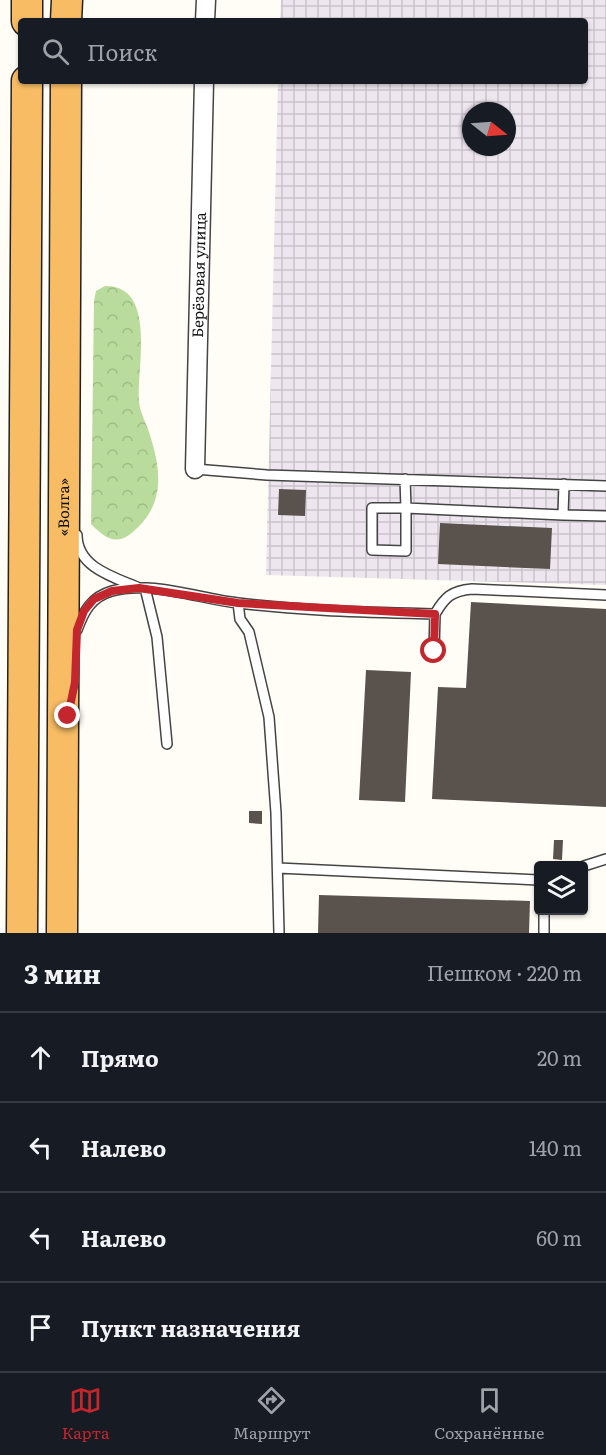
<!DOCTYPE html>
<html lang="ru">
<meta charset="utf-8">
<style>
body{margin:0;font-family:Literata,serif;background:#20242c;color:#f1f3f6}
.controls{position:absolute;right:18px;bottom:18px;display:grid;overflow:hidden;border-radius:6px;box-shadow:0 2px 4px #0004}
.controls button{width:54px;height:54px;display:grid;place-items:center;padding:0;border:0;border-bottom:2px solid #363941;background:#171b24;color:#f1f3f6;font:30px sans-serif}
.compass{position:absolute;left:462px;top:102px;width:54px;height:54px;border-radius:50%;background:#171b24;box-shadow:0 2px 4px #0004;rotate:107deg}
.stop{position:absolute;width:18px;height:18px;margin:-14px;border:4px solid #c4262e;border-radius:50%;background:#fff}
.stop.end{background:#c4262e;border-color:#fff;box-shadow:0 2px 6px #0008}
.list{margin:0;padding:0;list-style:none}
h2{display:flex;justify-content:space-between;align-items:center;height:78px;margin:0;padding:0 24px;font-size:26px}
h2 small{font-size:20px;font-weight:400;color:#9ea1a6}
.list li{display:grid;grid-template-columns:39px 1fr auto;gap:18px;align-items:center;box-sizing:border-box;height:90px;padding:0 24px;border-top:2px solid #363941}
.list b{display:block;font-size:22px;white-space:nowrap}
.list em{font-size:20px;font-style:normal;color:#9ea1a6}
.icon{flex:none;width:33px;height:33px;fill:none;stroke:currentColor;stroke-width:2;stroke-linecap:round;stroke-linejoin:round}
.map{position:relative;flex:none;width:606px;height:933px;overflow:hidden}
.search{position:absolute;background:#171b24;box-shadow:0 2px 4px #0004;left:18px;right:18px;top:18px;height:66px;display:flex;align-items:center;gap:15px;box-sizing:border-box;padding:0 21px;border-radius:6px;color:#9ea1a6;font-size:22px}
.sheet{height:438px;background:#171b24}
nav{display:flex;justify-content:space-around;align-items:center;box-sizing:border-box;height:84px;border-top:2px solid #363941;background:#171b24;font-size:16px;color:#9ea1a6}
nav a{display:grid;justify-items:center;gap:3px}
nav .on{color:#c4262e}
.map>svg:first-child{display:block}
.industrial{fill:url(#industrial-grid);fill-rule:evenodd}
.forest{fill:url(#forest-crowns)}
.building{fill:#5a524d}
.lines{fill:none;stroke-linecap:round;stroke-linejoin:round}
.service-casing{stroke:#444;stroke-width:12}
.minor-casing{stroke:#444;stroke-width:21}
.trunk-casing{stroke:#222;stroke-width:33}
.service{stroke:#fff;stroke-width:9}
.minor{stroke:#fff;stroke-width:18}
.trunk{stroke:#f7bc64;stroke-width:30}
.route{stroke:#c4262e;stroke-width:8}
.labels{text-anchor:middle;stroke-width:6;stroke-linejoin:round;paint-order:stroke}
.street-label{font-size:15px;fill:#111;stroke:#fff}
</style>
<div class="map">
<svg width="606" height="933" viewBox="0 0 606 933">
<defs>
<pattern id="industrial-grid" width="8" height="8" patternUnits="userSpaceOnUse" patternTransform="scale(1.5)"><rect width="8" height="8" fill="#eee6ef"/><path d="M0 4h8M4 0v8" fill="none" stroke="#cbc4cc"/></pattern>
<pattern id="forest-crowns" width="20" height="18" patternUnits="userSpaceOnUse" patternTransform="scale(1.5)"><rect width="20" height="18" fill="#b9dc9c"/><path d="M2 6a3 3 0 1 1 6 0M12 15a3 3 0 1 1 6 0" fill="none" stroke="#9ebc85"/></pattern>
</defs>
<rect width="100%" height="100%" fill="#fffdf5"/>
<path class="industrial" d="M281,0H606V585L266,575L278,81H585V21H280ZM471,111H507V147H471Z"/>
<path class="forest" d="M105,286C158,285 136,370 139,402C140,412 146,423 149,432C162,472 166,507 129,535C114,546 102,535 91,524L94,301L96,291Z"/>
<path class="building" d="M279,489L306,490L305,516L278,515Z
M440,523L552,528L550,569L438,564Z
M471,602L606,609V807L432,799L438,687L466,688Z
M366,670L411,672L405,802L359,800Z
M249,811H262V824L249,823Z
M554,840H563L562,860L553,859Z
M319,895L530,901L529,933H318Z"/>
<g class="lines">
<g class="service-casing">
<path id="service" d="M195,469L267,475L606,486
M405,479L406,508L563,515
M564,484L563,515L606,516
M372,508H406V551L372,550Z
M77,535C77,567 113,577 137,587
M145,588L157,637L167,744
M238,603L240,619L249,632L269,717L276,813L279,933
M435,614C445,597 451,591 472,589L606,595
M77,630C84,611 91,597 112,591C150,580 200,599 238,603C303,611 369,612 435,614L434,651
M584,866L606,859
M278,868L538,880
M544,933V910"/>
</g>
<g class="minor-casing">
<g id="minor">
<path d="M205,21L206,0"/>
<path id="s1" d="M195,469L204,81"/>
</g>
</g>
<g class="trunk-casing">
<g id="trunk">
<path d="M27,21V0"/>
<path d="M66,21L67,0"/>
<path d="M22,933L27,81"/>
<path id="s2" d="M62,933L66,81"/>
</g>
</g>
<use href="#service" class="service"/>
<use href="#minor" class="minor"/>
<use href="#trunk" class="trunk"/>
</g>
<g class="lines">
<path class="route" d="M68,716L75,682L77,630L84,611L94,599L112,591L139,588L238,603L435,614L434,651"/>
</g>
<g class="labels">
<g class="street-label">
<text dy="5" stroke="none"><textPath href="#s1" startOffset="194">Берёзовая улица</textPath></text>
<text dy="5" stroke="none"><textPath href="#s2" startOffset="426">«Волга»</textPath></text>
</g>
</g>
</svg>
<div class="controls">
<button><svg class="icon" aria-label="layers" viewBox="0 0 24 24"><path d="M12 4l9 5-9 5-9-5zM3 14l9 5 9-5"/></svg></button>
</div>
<svg class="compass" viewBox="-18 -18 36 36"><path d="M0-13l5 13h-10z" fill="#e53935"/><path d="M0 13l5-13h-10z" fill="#9ea1a6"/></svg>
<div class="stop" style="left:434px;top:651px"></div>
<div class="stop end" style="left:68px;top:716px"></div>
<div class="search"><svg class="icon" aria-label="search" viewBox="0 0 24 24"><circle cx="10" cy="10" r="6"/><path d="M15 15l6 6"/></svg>Поиск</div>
</div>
<section class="sheet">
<h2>3 мин<small>Пешком · 220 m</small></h2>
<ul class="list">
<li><svg class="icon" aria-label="ahead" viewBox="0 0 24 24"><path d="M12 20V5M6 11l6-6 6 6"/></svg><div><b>Прямо</b></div><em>20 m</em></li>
<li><svg class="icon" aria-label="left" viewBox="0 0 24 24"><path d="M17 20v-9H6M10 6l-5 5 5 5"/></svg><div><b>Налево</b></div><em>140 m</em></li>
<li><svg class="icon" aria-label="left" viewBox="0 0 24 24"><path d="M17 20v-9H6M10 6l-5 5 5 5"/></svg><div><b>Налево</b></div><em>60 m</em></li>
<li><svg class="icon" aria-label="arrive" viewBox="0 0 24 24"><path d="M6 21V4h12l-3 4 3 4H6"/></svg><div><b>Пункт назначения</b></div></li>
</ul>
</section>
<nav>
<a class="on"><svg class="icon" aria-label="map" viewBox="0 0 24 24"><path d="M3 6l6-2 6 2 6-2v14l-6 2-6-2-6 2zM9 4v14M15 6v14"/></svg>Карта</a>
<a><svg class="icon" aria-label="directions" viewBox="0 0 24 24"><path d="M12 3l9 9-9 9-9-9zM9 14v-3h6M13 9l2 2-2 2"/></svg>Маршрут</a>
<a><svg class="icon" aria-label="saved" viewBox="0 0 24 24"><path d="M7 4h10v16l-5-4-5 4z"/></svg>Сохранённые</a>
</nav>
